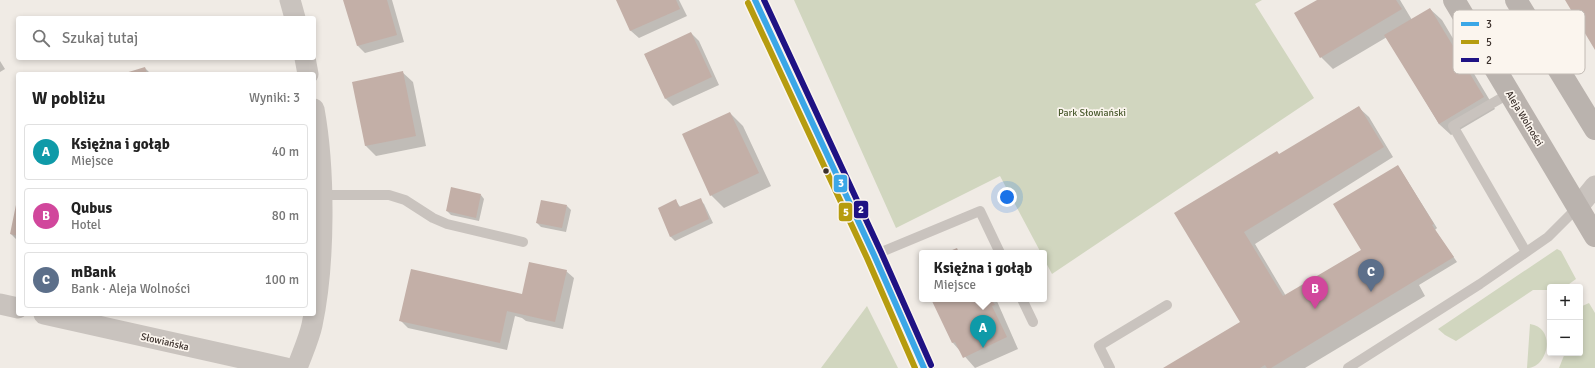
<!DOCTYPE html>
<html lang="pl">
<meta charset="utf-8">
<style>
body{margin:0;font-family:Signika,sans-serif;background:#f2f2f2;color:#222}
.controls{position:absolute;right:12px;bottom:12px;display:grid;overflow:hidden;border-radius:4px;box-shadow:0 2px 6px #0003}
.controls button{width:36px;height:36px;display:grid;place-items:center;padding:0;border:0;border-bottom:1px solid #e0e0e0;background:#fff;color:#222;font:20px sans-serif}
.you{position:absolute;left:1007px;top:197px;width:14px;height:14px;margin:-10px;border:3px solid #fff;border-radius:50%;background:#1a73e8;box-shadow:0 0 0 6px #1a73e833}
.badge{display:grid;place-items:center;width:26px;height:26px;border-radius:50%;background:#0b8043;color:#fff;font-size:13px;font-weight:700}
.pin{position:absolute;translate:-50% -33px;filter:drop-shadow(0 1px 2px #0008)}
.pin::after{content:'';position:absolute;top:21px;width:14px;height:12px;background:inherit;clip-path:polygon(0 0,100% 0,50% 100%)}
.popup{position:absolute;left:919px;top:250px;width:128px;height:52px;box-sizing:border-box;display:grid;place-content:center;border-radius:4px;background:#fff;filter:drop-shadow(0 1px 3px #0005);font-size:13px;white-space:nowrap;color:#767676}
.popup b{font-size:15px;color:#222}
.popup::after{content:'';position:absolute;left:50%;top:100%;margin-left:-8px;border:8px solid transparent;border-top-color:#fff}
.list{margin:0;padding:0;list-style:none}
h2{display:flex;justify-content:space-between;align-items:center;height:52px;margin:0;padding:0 16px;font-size:17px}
h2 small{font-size:13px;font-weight:400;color:#767676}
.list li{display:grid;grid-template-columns:26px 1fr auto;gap:12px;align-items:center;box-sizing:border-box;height:56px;margin:0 8px 8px;padding:0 8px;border:1px solid #e0e0e0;border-radius:4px}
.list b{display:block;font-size:15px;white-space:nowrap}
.list p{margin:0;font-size:13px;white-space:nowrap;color:#767676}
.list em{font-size:13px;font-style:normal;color:#767676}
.icon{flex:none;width:22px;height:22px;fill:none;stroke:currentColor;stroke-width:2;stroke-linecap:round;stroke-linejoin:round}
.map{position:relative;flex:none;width:1595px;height:368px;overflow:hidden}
.search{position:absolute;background:#fff;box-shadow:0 2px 6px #0003;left:16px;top:16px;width:300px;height:44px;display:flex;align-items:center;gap:10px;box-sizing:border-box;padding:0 14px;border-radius:4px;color:#767676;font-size:15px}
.panel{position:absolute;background:#fff;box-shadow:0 2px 6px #0003;left:16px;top:72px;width:300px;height:244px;border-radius:4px}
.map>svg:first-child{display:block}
.green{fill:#d1d6bf}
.shadow{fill:#0003}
.building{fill:#c3afa7}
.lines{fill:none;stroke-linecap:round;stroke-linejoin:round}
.lane{stroke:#c9c3be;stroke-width:10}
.street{stroke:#c9c3be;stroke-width:21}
.secondary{stroke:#bab3ae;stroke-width:22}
.bus-1-casing{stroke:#fbf5ee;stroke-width:9}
.bus-2-casing{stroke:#fbf5ee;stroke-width:9}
.bus-3-casing{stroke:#fbf5ee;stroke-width:9}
.bus-1{stroke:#3ba7e7;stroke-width:6}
.bus-2{stroke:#b69c0f;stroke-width:6}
.bus-3{stroke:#1f1284;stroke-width:6}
.bus-dot{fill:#3b302b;stroke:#fbf5ee;stroke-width:1.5}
.labels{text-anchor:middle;stroke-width:3.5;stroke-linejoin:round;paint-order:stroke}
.park-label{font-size:10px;fill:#4a5a2e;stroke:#fbf5ee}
.street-label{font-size:10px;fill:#3b302b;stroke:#fbf5ee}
.key{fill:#fbf5ee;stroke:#c1bab4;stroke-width:1}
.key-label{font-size:11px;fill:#3b302b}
.line-badge{stroke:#fbf5ee;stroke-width:1.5}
.badge-label{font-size:11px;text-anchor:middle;font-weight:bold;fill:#fff}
</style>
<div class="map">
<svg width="1595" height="368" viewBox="0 0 1595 368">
<rect width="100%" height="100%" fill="#f0ebe5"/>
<path class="green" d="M794,0H1262L1255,4L1314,98L1052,274L1044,259V253H1041L1000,176L896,228Z
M1557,249L1561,251L1576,279L1565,287H1550V290H1533L1456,341L1445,335L1438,329Z
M1589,303L1595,313V368H1559L1565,353H1580V307Z
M867,306L898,368H821Z
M1530,324C1557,328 1548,368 1527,368Z"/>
<path class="shadow" d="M344,0H392L404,42L365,53L358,46Z
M617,0H679L687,16L639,38L631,31Z
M1319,0H1400L1412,20L1430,9L1442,20L1495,109L1451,135L1439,124L1387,37L1333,69L1321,57Z
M691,33L699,41L719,85L673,106L666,99L645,55Z
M0,61L5,69L0,72Z
M145,68L151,74H124Z
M402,72L413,82L426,146L376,156L366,146L353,83Z
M1358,107L1369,117L1393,157L1255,244L1286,296L1362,250L1398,166L1437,228L1435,230L1457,262L1419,285L1425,296L1305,368H1165L1241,322L1176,213L1280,155Z
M730,113L743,126L771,186L724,208L711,195Z
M481,195L484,199L479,221L451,215L447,211Z
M700,200L704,204L713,223L675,241L671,237L660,208L676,201L681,208Z
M18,201V241L11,234Z
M567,206L571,210L566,232L541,227L537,223Z
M566,271L574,278L563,329L526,321L522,318L515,316L507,350L408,328L400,320L522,295Z
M932,299H996L1018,349L975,368L953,343Z"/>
<path class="building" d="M343,0H387L397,35L357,46Z
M616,0H676L680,9L630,31Z
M1317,0H1396L1402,9L1320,58L1294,13Z
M1565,0H1595V50Z
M1430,8L1484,97L1439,124L1384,35Z
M691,32L712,77L665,99L644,54Z
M145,67L147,74H122Z
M403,71L416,136L365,146L352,82Z
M1359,106L1384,147L1244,232L1283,296L1361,250L1333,204L1398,165L1434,224L1432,225L1454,257L1271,368H1267L1265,365L1260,368H1163L1240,322L1174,213L1277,151L1279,154Z
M730,112L759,173L710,196L682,134Z
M451,187L481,194L476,218L446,211Z
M701,198L709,219L670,237L658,208L676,199L679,207Z
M17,200H18V236L10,234Z
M541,200L567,205L562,228L536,223Z
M957,248L959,253H945Z
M529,262L567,270L555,322L507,311L500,343L399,321L411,269L522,294Z
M931,299H991L995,305L992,306L1007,337L963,358L955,342L952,343Z"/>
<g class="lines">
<path class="lane" d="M1510,93L1453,126L1526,252
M321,195H389L405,200L433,218L447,224L523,242
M874,255L980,211L1000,253
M1022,299L1033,322
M1110,368L1099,346L1167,305
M1348,368L1480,284L1548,237L1578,207"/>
<path class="street" d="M290,0L295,18
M305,58L308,74
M1578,207L1595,186
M0,304L18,308
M44,314L286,368
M297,368C302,354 309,339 312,325C325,264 325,170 314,109"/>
<path class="secondary" d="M755,0L874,255L924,368
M1454,0L1595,236
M1516,0L1595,129"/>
<g class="bus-1-casing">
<path id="bus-1" d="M755,0L874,255L924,368"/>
</g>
<g class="bus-2-casing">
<path id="bus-2" d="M748,3L867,258L915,368"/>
</g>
<g class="bus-3-casing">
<path id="bus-3" d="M764,0L881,252L931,365"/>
</g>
<use href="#bus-1" class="bus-1"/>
<use href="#bus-2" class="bus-2"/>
<use href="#bus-3" class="bus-3"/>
</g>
<circle class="bus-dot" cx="826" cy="171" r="3.5"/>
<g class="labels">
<g class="park-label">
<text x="1092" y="116">Park Słowiański</text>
</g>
<g class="street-label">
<text transform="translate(1525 118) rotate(59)" y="4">Aleja Wolności</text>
<text transform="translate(165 341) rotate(13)" y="4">Słowiańska</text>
</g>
</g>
<rect x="1453" y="10" width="132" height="64" rx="6" class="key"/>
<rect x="1461" y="22" width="18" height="4" fill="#3ba7e7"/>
<rect x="1461" y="40" width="18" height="4" fill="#b69c0f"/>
<rect x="1461" y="58" width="18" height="4" fill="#1f1284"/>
<g class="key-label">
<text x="1486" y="28">3</text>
<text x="1486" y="46">5</text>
<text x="1486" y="64">2</text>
</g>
<g class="line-badge">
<rect x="833" y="174" width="15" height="19" rx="4" fill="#3ba7e7"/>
<rect x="853" y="200" width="16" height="19" rx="4" fill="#1f1284"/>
<rect x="838" y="202" width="15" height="20" rx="4" fill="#b69c0f"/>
</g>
<g class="badge-label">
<text x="841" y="187">3</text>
<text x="861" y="213">2</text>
<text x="846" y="216">5</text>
</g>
</svg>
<div class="controls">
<button>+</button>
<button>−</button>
</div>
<div class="you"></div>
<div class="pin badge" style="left:983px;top:348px;background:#0f9aa8">A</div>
<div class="popup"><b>Księżna i gołąb</b>Miejsce</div>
<div class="pin badge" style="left:1315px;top:309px;background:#d1479c">B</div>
<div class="pin badge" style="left:1371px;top:292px;background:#5c6f8a">C</div>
<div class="search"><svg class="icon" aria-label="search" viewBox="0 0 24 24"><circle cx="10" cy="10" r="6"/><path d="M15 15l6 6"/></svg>Szukaj tutaj</div>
<section class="panel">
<h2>W pobliżu<small>Wyniki: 3</small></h2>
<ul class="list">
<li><span class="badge" style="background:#0f9aa8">A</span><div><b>Księżna i gołąb</b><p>Miejsce</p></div><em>40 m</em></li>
<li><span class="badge" style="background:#d1479c">B</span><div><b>Qubus</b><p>Hotel</p></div><em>80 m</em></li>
<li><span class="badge" style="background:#5c6f8a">C</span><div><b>mBank</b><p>Bank · Aleja Wolności</p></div><em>100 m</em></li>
</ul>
</section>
</div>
